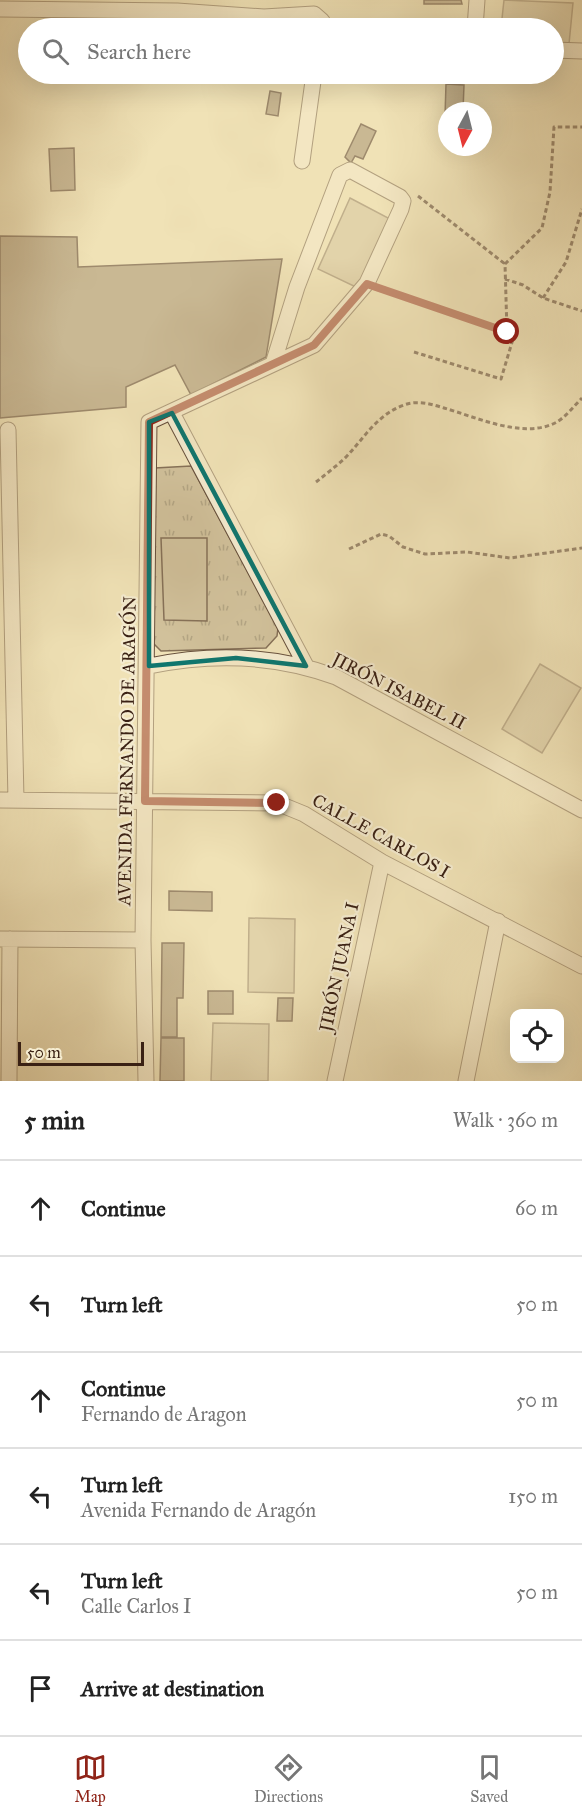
<!DOCTYPE html>
<meta charset="utf-8">
<style>
body{margin:0;font-family:"IM FELL Great Primer",serif;background:#f2f2f2;color:#222}
.controls{position:absolute;right:18px;bottom:18px;display:grid;overflow:hidden;border-radius:12px;box-shadow:0 6px 24px #0002}
.controls button{width:54px;height:54px;display:grid;place-items:center;padding:0;border:0;border-bottom:2px solid #e0e0e0;background:#fff;color:#222;font:30px sans-serif}
.compass{position:absolute;left:438px;top:102px;width:54px;height:54px;border-radius:50%;background:#fff;box-shadow:0 6px 24px #0002;rotate:187deg}
.scale{position:absolute;left:18px;bottom:15px;width:126px;box-sizing:border-box;padding-left:6px;border:3px solid #3a2114;border-top:0;font-size:16px;line-height:21px;white-space:nowrap;color:#3a2114;-webkit-text-stroke:4px #f5ecd0;paint-order:stroke}
.stop{position:absolute;width:18px;height:18px;margin:-14px;border:4px solid #8f2418;border-radius:50%;background:#fff}
.stop.end{background:#8f2418;border-color:#fff;box-shadow:0 2px 6px #0008}
.list{margin:0;padding:0;list-style:none}
h2{display:flex;justify-content:space-between;align-items:center;height:78px;margin:0;padding:0 24px;font-size:26px}
h2 small{font-size:20px;font-weight:400;color:#767676}
.list li{display:grid;grid-template-columns:39px 1fr auto;gap:18px;align-items:center;box-sizing:border-box;height:96px;padding:0 24px;border-top:2px solid #e0e0e0}
.list b{display:block;font-size:22px;white-space:nowrap}
.list p{margin:0;font-size:20px;white-space:nowrap;color:#767676}
.list em{font-size:20px;font-style:normal;color:#767676}
.icon{flex:none;width:33px;height:33px;fill:none;stroke:currentColor;stroke-width:2;stroke-linecap:round;stroke-linejoin:round}
.map{position:relative;flex:none;width:582px;height:1081px;overflow:hidden}
.search{position:absolute;background:#fff;box-shadow:0 6px 24px #0002;left:18px;right:18px;top:18px;height:66px;display:flex;align-items:center;gap:15px;box-sizing:border-box;padding:0 21px;border-radius:33px;color:#767676;font-size:22px}
.sheet{height:654px;background:#fff}
nav{display:flex;justify-content:space-around;align-items:center;box-sizing:border-box;height:84px;border-top:2px solid #e0e0e0;background:#fff;font-size:16px;color:#767676}
nav a{display:grid;justify-items:center;gap:3px}
nav .on{color:#8f2418}
.map>svg:first-child{display:block}
.park{fill:url(#park-tufts);stroke:#867158;stroke-width:1.5}
.garden{fill:#d1c19b;stroke:#867158;stroke-width:1.5}
.building{fill:#998569;stroke:#3a2114;stroke-width:1.5}
.lines{fill:none;stroke-linecap:round;stroke-linejoin:round}
.street-casing{stroke:#68513d;stroke-width:17}
.path{stroke:#3a2114;stroke-width:3;stroke-dasharray:4.5 3;stroke-linecap:butt}
.street{stroke:#f5ecd0;stroke-width:15}
.route{stroke:#8f2418;stroke-width:8}
.marked{fill:none;stroke:#0f766e;stroke-width:4.5;stroke-linejoin:round}
.labels{text-anchor:middle;stroke-width:4.5;stroke-linejoin:round;paint-order:stroke}
.street-label{font-size:18px;fill:#3a2114;stroke:#f5ecd0}
</style>
<div class="map">
<svg width="582" height="1081" viewBox="0 0 582 1081">
<defs>
<pattern id="park-tufts" width="24" height="20" patternUnits="userSpaceOnUse" patternTransform="scale(1.5)"><rect width="24" height="20" fill="#d1c19b"/><path d="M3 7l-1-3M5 7V3M7 7l1-3M15 17l-1-3M17 17v-4M19 17l1-3" fill="none" stroke="#b4a685"/></pattern>
</defs>
<rect width="100%" height="100%" fill="#f0e2b7"/>
<filter id="stains"><feTurbulence type="fractalNoise" baseFrequency=".00333" numOctaves="4"/><feColorMatrix values="0 0 0 0 .2 0 0 0 0 .09 0 0 0 0 .02 0 0 0 .5 -.17"/></filter>
<radialGradient id="worn" r=".72"><stop offset=".6" stop-color="#630" stop-opacity="0"/><stop offset="1" stop-color="#630" stop-opacity=".3"/></radialGradient>
<path class="park" d="M191,466L278,628L277,636L266,648L161,651L152,642L155,468Z"/>
<path class="garden" d="M504,0L573,3L569,44L554,43V28H501Z
M350,198L392,220L360,289L318,269Z
M161,538H207V621L164,620Z
M540,664L581,688L542,753L502,729Z
M249,918L295,919L294,993L248,992Z
M213,1023L269,1024L268,1081H211Z"/>
<path class="building" d="M424,0H461L462,4H424Z
M86,22L97,23V28H85Z
M186,23L200,24L199,28H186Z
M446,84L464,85L463,111H447V116H445Z
M270,91L281,93L278,116L266,114Z
M361,124L376,131L363,159L355,156L351,163L345,157Z
M74,148L75,190L51,191L49,149Z
M0,236L77,237L78,267L282,259L266,357L191,395L175,365L126,387V407L0,418Z
M169,891L212,892V911L169,910Z
M162,943H184L183,998H177V1037H161Z
M208,991H233V1014H208Z
M278,998H293L292,1021H277Z
M161,1038H184V1081H160Z"/>
<g class="lines">
<g class="street-casing">
<path id="street" d="M0,9L177,11L264,17L314,14L322,21L320,28
M475,28L477,0
M554,50L582,51
M302,161L314,74
M172,413L306,666
M8,430L16,800
M149,666C211,653 276,655 336,677L582,810
M0,800L277,803L304,814L382,862L582,966
M0,939L143,940
M9,1081L10,939
M146,1081L143,940L149,422L314,345L367,283L401,209L403,201L400,197L350,170L340,175L297,287L273,364
M335,1081L382,862
M466,1081L498,921"/>
</g>
<path class="path" d="M336,25L349,28
M418,196L505,264
M505,279L523,285L543,298L582,311
M381,288L507,332
M543,298L566,262L582,209
M414,352L501,379L513,339L507,332L505,264L542,228L550,192L554,127H582
M316,482C325,475 335,467 344,459C364,439 376,415 404,405C417,400 431,404 444,408C476,417 522,439 555,423C565,418 574,406 582,398
M349,549L381,534L389,536L403,547L425,554L467,552L510,558L582,548"/>
<use href="#street" class="street"/>
</g>
<g class="lines">
<path class="route" d="M277,803L145,801L149,422L314,345L367,284L507,332"/>
</g>
<path d="M0 0H582V1081H0ZM172,413L306,666L236,658L149,666V422Z" fill="#f0e2b7" fill-opacity=".55" fill-rule="evenodd"/>
<path class="marked" d="M172,413L306,666L236,658L149,666V422Z"/>
<g class="labels">
<g class="street-label">
<text transform="translate(399 691) rotate(27)" y="6">JIRÓN ISABEL II</text>
<text transform="translate(127 751) rotate(-89)" y="6">AVENIDA FERNANDO DE ARAGÓN</text>
<text transform="translate(381 836) rotate(29)" y="6">CALLE CARLOS I</text>
<text transform="translate(339 967) rotate(-78)" y="6">JIRÓN JUANA I</text>
</g>
</g>
<rect width="100%" height="100%" filter="url(#stains)"/>
<rect width="100%" height="100%" fill="url(#worn)"/>
</svg>
<div class="controls">
<button><svg class="icon" aria-label="locate" viewBox="0 0 24 24"><circle cx="12" cy="12" r="6"/><path d="M12 2v4M12 18v4M2 12h4M18 12h4"/></svg></button>
</div>
<svg class="compass" viewBox="-18 -18 36 36"><path d="M0-13l5 13h-10z" fill="#e53935"/><path d="M0 13l5-13h-10z" fill="#767676"/></svg>
<div class="scale">50 m</div>
<div class="stop" style="left:507px;top:332px"></div>
<div class="stop end" style="left:277px;top:803px"></div>
<div class="search"><svg class="icon" aria-label="search" viewBox="0 0 24 24"><circle cx="10" cy="10" r="6"/><path d="M15 15l6 6"/></svg>Search here</div>
</div>
<section class="sheet">
<h2>5 min<small>Walk · 360 m</small></h2>
<ul class="list">
<li><svg class="icon" aria-label="ahead" viewBox="0 0 24 24"><path d="M12 20V5M6 11l6-6 6 6"/></svg><div><b>Continue</b></div><em>60 m</em></li>
<li><svg class="icon" aria-label="left" viewBox="0 0 24 24"><path d="M17 20v-9H6M10 6l-5 5 5 5"/></svg><div><b>Turn left</b></div><em>50 m</em></li>
<li><svg class="icon" aria-label="ahead" viewBox="0 0 24 24"><path d="M12 20V5M6 11l6-6 6 6"/></svg><div><b>Continue</b><p>Fernando de Aragon</p></div><em>50 m</em></li>
<li><svg class="icon" aria-label="left" viewBox="0 0 24 24"><path d="M17 20v-9H6M10 6l-5 5 5 5"/></svg><div><b>Turn left</b><p>Avenida Fernando de Aragón</p></div><em>150 m</em></li>
<li><svg class="icon" aria-label="left" viewBox="0 0 24 24"><path d="M17 20v-9H6M10 6l-5 5 5 5"/></svg><div><b>Turn left</b><p>Calle Carlos I</p></div><em>50 m</em></li>
<li><svg class="icon" aria-label="arrive" viewBox="0 0 24 24"><path d="M6 21V4h12l-3 4 3 4H6"/></svg><div><b>Arrive at destination</b></div></li>
</ul>
</section>
<nav>
<a class="on"><svg class="icon" aria-label="map" viewBox="0 0 24 24"><path d="M3 6l6-2 6 2 6-2v14l-6 2-6-2-6 2zM9 4v14M15 6v14"/></svg>Map</a>
<a><svg class="icon" aria-label="directions" viewBox="0 0 24 24"><path d="M12 3l9 9-9 9-9-9zM9 14v-3h6M13 9l2 2-2 2"/></svg>Directions</a>
<a><svg class="icon" aria-label="saved" viewBox="0 0 24 24"><path d="M7 4h10v16l-5-4-5 4z"/></svg>Saved</a>
</nav>
